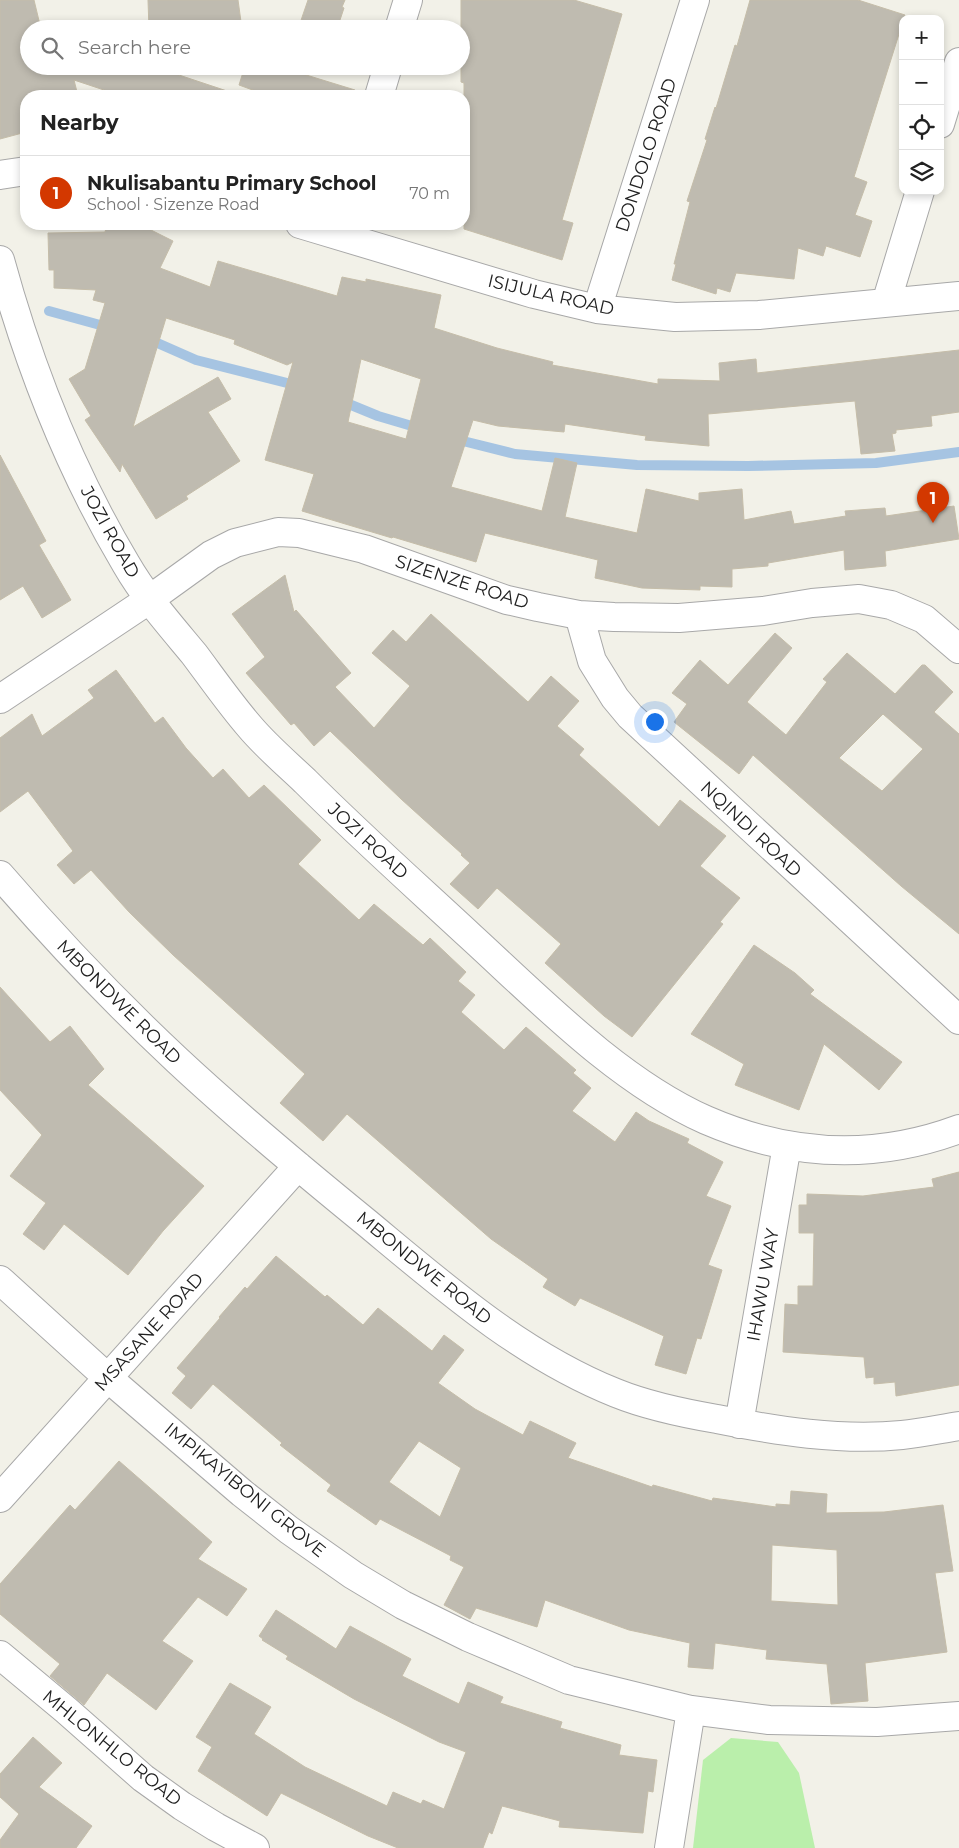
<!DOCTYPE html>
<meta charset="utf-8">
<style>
body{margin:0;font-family:Montserrat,sans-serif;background:#f2f2f2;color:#222}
.controls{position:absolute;right:15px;top:15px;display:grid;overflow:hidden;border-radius:10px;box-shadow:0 2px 8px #0003}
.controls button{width:45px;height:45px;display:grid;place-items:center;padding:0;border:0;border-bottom:1px solid #e0e0e0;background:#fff;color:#222;font:25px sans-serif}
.you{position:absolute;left:654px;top:721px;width:18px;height:18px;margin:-12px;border:4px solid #fff;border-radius:50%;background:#1a73e8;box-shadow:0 0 0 8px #1a73e833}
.badge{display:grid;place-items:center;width:32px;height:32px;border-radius:50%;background:#d33800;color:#fff;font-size:16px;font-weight:700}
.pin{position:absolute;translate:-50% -41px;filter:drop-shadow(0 1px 2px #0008)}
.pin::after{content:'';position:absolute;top:26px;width:18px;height:15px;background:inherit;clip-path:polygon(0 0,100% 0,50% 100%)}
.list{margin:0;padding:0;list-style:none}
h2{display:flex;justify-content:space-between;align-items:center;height:65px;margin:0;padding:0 20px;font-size:21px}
h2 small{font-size:16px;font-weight:400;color:#767676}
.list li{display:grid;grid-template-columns:32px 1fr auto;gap:15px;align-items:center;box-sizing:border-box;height:75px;padding:0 20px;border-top:1px solid #e0e0e0}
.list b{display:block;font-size:19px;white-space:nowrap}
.list p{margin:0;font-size:16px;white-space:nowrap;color:#767676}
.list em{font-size:16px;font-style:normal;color:#767676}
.icon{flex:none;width:28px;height:28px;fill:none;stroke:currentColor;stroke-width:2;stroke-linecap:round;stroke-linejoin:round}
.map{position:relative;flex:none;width:959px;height:1848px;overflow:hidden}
.search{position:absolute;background:#fff;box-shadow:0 2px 8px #0003;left:20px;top:20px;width:450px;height:55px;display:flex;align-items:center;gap:12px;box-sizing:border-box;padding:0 18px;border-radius:28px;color:#767676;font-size:19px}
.panel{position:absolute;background:#fff;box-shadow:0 2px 8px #0003;left:20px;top:90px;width:450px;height:140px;border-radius:20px}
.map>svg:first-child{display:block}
.grass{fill:#baefab}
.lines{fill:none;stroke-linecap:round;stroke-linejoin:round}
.stream{stroke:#a6c4e2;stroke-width:10}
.building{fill:#bfbbb0;stroke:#c5bda9;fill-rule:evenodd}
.minor-casing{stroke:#a8a8a8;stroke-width:30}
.minor{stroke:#fff;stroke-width:28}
.labels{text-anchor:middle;stroke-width:5;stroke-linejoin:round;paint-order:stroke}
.street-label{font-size:18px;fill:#212121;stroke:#fff}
</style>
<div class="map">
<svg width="959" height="1848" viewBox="0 0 959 1848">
<rect width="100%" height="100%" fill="#f2f1e8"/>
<path class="grass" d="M731,1738L778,1742L799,1773L815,1848H693L703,1760Z"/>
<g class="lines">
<path class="stream" d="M49,311L111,328
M146,338L196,360L299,386
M339,400L378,416L422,429
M455,439L515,454L637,465L748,466L876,463L959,452"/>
</g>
<path class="building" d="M0,0H34L41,29H29V66H152L227,91L226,96H122L74,80L78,96H26V132L0,139Z
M148,0H238L242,29H149Z
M308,0H345L342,7L344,8L337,29H298Z
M461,0H574L622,14L562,220L573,223L562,260L464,229V83L461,82Z
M750,0H858L905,15L854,177L867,182L855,215L872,221L860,257L826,246L823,256L798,248L794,279L736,273L730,292L717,288L716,294L672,280L676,264H674L690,202L687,201L707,140L705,139L715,107L716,108L735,45L737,46Z
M245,66H277L355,90L354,96H269L239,85Z
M107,224H139L173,241L160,268L210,287L218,261L337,296L342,277L366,282V279L441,295L434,328L497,348L553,362L552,365L658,384V379L720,381L719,363L756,359L757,373L959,350V412L931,416L932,426L896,430V433L892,434L895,451L861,454L855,401L708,414L709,446L645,440L646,436L565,424L564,432L498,426L473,420L451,487L542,511L555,458L577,463L565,517L637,533L646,489L699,501V493L742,489L744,520L791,511L794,524L846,516L845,511L885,508L886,516L954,506L959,539L885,551L886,566L845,570L844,550L768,563V566L732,569V587L700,586V590L642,588L595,578L598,560L485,533L476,562L393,537L392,538L302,511L314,474L265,460L293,362L287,365L234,344L235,340L166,318L133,427L218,377L231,399L208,412L240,461L186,496L188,499L156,519L122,464L120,472L85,420L91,416L69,379L85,369L105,303L93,300L96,290L54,288V270H49L48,233L105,232ZM361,359L421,379L406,439L348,422Z
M0,455L46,541L39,545L71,600L42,618L23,586L0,600Z
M285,575L294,612L296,610L351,673L335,687L374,728L410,686L372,653L393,630L406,642L431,614L528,702L551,676L579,701L557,726L584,749L579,755L659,827L680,800L726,836L700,866L740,898L720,922L723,924L632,1037L604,1016L545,963L561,944L497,888L478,909L450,884L470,863L461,855L462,854L401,799L330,731L314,746L294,723L291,725L246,673L265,657L232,614Z
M775,633L792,648L747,702L786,735L827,682L823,679L847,653L895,694L922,665H925L953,692L934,712L959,734V934L901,886L753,755L739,774L674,722L687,704L672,693L700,660L728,685ZM883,714L923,749L882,791L839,758Z
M116,670L155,723L163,717L186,748L213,778L223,769L249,798L264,785L321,840L298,864L359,920L374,904L423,945L430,938L466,972L458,981L475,995L461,1012L504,1050L526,1027L576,1070L573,1073L591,1088L572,1111L615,1142L636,1112L649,1121L689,1139L687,1143L723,1162L706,1196L731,1206L708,1265L722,1270L701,1339L697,1338L686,1374L655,1365L664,1336L580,1298L575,1306L543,1287L548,1279L491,1239L347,1114L323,1141L280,1103L305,1074L173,955L129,912L91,870L74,884L57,865L73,851L28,791L0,812V738L32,714L42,736L94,698L88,690Z
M754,945L795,973L814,990L810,994L902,1062L879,1090L824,1044L799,1110L735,1085L744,1064L691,1034Z
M0,987L50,1042L70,1026L104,1069L88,1085L204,1186L163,1231L128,1275L64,1224L44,1250L23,1234L46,1203L10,1176L42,1135L0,1090Z
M959,1172V1385L896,1396L895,1382L874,1384V1377L866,1378L864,1357L783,1352L785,1304L798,1305V1286H813L814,1233H799V1205H807V1194L863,1196L934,1187L932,1179Z
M276,1256L325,1297L327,1295L363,1325L378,1308L432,1351L444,1335L464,1350L438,1383L475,1409L523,1435L530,1421L576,1443L568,1458L652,1487L653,1485L712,1501L713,1498L776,1507V1504L790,1505L791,1491L827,1494L826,1513L884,1512L943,1505L953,1571L935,1573L947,1652L865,1663L868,1701L831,1704L827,1664L766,1659L767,1650L715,1643L713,1669L688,1667L690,1643L629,1630L545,1600L537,1627L476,1608L470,1619L444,1605L464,1567L450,1560L451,1556L380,1519L376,1525L327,1491L331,1485L280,1445L282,1443L213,1384L191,1409L172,1393L186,1376L177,1368L220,1318L219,1317L245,1287L247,1289ZM419,1441L461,1468L440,1517L389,1482ZM772,1545L837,1550L838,1605L771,1601Z
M119,1461L212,1542L198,1559L247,1589L227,1616L198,1597L162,1641L193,1661L156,1710L107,1673L84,1705L50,1676L60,1664L0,1614V1584L70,1505L75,1510Z
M276,1610L336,1649L350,1626L411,1659L402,1676L459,1704L468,1682L503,1697L500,1703L562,1722L560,1728L621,1745L619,1755L657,1760L653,1792L648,1791L643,1833L559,1827L560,1821L502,1806L492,1834L489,1832L483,1848H398L368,1836L281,1793L267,1816L198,1771L212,1747L196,1737L230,1683L271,1707L254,1734L305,1767L387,1806L393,1792L421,1804L423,1800L444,1809L466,1752L439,1742L354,1699L286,1659L288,1656L262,1640L263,1639L259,1636Z
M33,1737L62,1763L39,1787L92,1826L76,1848H0V1840L19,1814L0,1797V1774Z"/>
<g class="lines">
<g class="minor-casing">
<path id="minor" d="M399,29L408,0
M379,96L388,66
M940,124L959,62
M0,175L26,171
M300,224L534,294L597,309L635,313L675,317L759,315L959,296
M0,260C29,366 70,470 126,564C145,597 170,625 194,654C212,678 230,704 250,727C266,746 286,763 305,781C358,834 414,884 469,935C539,999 618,1081 706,1120C789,1156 873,1161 959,1129
M886,303L920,191
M597,309L695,0
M579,615L592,661L615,698L630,716L959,1020
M0,699L150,599L211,555L235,543L278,532L299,533L364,549L507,600L538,607L579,615L614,617L679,618L763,611L812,603L859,599L891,605L924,619L959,649
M0,875C56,940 115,1002 177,1060C238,1117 302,1170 367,1223C444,1287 521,1355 616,1393C648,1406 682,1413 717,1419C777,1431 840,1441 902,1435C921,1433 940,1429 959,1426
M0,1280L108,1378L242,1493L289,1530L353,1575L403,1605L468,1637L569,1680L691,1710L769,1720L877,1722L959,1716
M739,1424L787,1145
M0,1498L298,1166
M0,1655L66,1710L143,1778L182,1806L216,1827L255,1848
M669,1848L691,1710"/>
</g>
<use href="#minor" class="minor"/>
</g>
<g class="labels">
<g class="street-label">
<text transform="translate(646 155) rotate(-72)" y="6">DONDOLO ROAD</text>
<text transform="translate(551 295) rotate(13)" y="6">ISIJULA ROAD</text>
<text transform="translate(110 532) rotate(61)" y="6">JOZI ROAD</text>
<text transform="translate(462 582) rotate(18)" y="6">SIZENZE ROAD</text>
<text transform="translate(751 829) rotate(43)" y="6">NQINDI ROAD</text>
<text transform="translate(368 841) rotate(43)" y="6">JOZI ROAD</text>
<text transform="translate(119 1002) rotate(45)" y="6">MBONDWE ROAD</text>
<text transform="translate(424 1268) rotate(39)" y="6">MBONDWE ROAD</text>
<text transform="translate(763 1285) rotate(-80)" y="6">IHAWU WAY</text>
<text transform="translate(149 1332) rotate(-48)" y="6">MSASANE ROAD</text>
<text transform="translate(245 1490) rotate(39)" y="6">IMPIKAYIBONI GROVE</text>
<text transform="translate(112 1748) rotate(39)" y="6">MHLONHLO ROAD</text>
</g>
</g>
</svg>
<div class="controls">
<button>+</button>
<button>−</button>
<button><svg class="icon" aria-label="locate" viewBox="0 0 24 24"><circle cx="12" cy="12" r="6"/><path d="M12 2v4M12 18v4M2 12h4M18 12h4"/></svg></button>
<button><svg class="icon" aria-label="layers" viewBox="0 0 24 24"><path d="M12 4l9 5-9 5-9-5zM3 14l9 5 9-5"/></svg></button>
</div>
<div class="you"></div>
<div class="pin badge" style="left:933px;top:523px">1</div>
<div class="search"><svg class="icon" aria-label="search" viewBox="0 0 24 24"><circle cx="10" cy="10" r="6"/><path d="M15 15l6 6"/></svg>Search here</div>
<section class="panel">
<h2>Nearby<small></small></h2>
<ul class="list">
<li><span class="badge">1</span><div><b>Nkulisabantu Primary School</b><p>School · Sizenze Road</p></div><em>70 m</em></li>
</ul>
</section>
</div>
